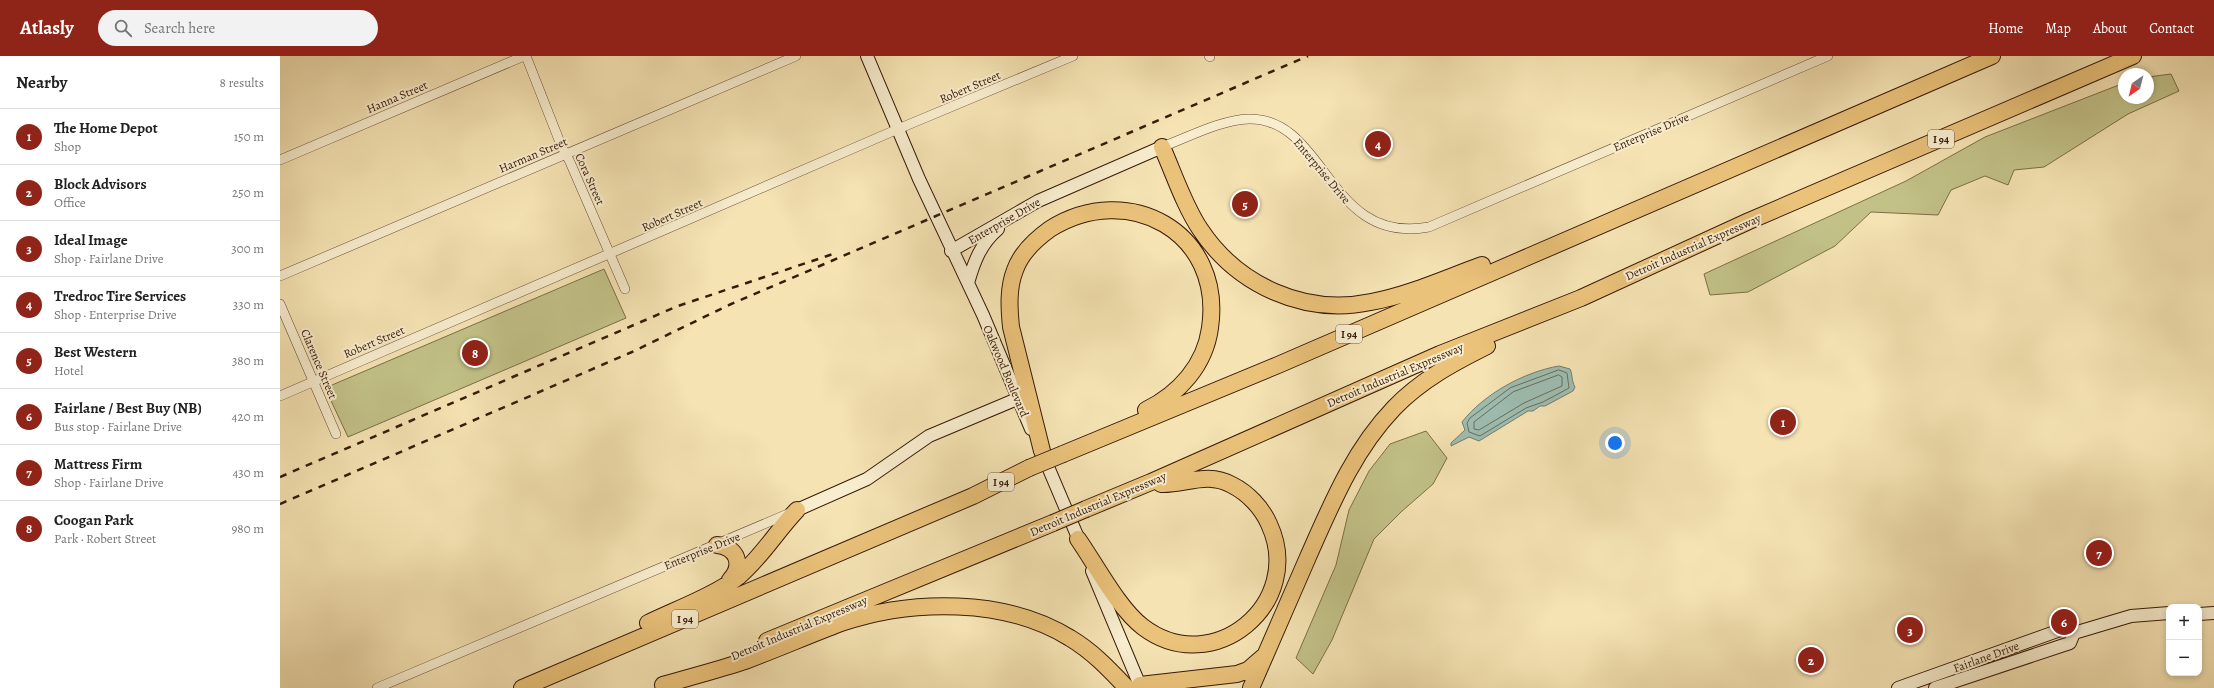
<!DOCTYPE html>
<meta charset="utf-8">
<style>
body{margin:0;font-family:Alegreya,serif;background:#f2f2f2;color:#222}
.controls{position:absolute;right:12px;bottom:12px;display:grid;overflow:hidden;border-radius:8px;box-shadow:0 2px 6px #0003}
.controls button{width:36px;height:36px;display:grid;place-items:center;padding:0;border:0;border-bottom:1px solid #e0e0e0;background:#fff;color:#222;font:20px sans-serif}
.compass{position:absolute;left:1838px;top:12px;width:36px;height:36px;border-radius:50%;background:#fff;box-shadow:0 2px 6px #0003;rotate:215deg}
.you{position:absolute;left:1335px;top:387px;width:14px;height:14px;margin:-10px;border:3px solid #fff;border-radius:50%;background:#1a73e8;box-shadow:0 0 0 6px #1a73e833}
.badge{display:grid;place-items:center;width:26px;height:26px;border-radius:50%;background:#8f2418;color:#fff;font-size:13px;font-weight:700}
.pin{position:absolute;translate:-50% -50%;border:2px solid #fff;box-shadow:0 1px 4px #0006}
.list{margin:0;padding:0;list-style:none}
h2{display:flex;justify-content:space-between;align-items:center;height:52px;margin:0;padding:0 16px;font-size:17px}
h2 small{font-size:13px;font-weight:400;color:#767676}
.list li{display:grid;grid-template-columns:26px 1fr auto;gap:12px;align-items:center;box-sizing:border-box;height:56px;padding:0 16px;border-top:1px solid #e0e0e0}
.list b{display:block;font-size:15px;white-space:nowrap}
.list p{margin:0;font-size:13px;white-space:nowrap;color:#767676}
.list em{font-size:13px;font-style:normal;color:#767676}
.icon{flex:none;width:22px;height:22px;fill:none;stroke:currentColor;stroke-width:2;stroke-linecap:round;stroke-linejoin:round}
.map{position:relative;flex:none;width:1934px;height:632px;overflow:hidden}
header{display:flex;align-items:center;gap:24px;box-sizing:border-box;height:56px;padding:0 20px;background:#8f2418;color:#fff}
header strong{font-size:19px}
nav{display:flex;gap:22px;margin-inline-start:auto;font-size:14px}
.search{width:280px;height:36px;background:#f2f2f2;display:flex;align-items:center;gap:10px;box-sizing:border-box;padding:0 14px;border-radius:22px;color:#767676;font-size:15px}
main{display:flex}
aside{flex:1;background:#fff}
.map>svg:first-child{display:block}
.green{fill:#c2c288;stroke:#7c6e48}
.water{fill:#9dbdb1;stroke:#747c6e}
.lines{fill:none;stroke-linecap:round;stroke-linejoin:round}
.shore{stroke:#6a6c5d;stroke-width:1}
.street-casing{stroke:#664c34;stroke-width:10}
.secondary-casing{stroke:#371a09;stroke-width:14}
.highway-casing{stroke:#371a09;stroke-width:18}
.street{stroke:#f8edce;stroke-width:9}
.secondary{stroke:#f8edce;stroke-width:12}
.highway{stroke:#eac27a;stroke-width:16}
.rail{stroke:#371a09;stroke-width:2.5;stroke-dasharray:7 7;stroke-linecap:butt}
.highway-bridge-casing{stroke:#371a09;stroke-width:18;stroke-linecap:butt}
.highway-bridge{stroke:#eac27a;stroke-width:16}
.labels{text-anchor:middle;stroke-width:4;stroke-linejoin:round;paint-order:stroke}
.shield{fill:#f8edce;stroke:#715944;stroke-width:1}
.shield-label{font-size:11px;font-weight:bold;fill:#371a09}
.street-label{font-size:12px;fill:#371a09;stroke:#f8edce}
</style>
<header>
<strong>Atlasly</strong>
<div class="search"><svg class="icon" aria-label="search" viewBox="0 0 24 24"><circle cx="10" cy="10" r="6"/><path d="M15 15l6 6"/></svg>Search here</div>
<nav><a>Home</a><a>Map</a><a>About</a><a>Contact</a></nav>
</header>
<main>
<aside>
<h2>Nearby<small>8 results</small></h2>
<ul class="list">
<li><span class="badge">1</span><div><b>The Home Depot</b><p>Shop</p></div><em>150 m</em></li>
<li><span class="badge">2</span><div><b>Block Advisors</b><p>Office</p></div><em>250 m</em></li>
<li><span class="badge">3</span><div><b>Ideal Image</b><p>Shop · Fairlane Drive</p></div><em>300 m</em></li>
<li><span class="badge">4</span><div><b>Tredroc Tire Services</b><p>Shop · Enterprise Drive</p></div><em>330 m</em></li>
<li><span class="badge">5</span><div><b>Best Western</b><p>Hotel</p></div><em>380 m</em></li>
<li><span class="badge">6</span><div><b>Fairlane / Best Buy (NB)</b><p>Bus stop · Fairlane Drive</p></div><em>420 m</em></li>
<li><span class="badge">7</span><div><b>Mattress Firm</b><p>Shop · Fairlane Drive</p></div><em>430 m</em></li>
<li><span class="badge">8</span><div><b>Coogan Park</b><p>Park · Robert Street</p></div><em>980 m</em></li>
</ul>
</aside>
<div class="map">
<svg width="1934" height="632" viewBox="0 0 1934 632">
<rect width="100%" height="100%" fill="#f5e3b3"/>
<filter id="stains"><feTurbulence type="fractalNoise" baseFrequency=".005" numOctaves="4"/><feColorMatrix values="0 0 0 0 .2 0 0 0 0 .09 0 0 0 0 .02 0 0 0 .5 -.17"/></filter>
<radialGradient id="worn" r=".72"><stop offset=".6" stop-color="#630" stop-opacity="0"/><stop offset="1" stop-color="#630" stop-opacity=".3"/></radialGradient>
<path class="green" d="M1891,18L1899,35L1848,58L1764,111L1734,114L1728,129L1705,120L1671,134L1658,159L1591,156L1555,190L1468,236L1430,239L1424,218L1626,125L1705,81L1844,27V42H1868V21Z
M324,213L346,262L68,381L45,332Z
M1146,375L1167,402L1153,428L1121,456L1094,483L1052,584L1033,618L1016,602L1056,509L1069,454L1089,415L1110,388Z"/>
<path class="water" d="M1279,310L1290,313C1293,319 1291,324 1295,331L1293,335L1265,350H1260L1253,355H1248L1199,385L1189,381L1171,390V387L1185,374L1182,366C1204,338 1244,316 1279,310Z"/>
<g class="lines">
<path class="shore" d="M1279,314L1287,317L1289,332L1263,346L1246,352L1200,380L1189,376L1187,367L1190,362L1230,332Z
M1279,319L1282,321V330L1244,347L1199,374L1194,373V366L1233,336Z"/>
<g class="street-casing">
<path id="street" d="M246,0L281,89L290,106L345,233
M929,0L930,1
M882,91C909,81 940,64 969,63C1047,62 1047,190 1149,171L1548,0
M0,104L244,0
M0,220L516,0
M0,248L56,378
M0,340L618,73L793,0
M97,632L510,457"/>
</g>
<g class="secondary-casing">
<path id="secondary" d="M587,0L639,123L703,259L751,373
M671,195L758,145L882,91
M688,227C694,206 701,187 718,173
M763,399L802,491
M517,454L587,423L649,380L737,343
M812,515L861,632
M1919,558L1934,557
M1618,632L1783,573L1794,577L1851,560L1889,557
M1655,632L1790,587L1794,577"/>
</g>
<g class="highway-casing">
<path id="highway" d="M882,91C894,118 904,149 920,173C957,229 1024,260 1091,246C1129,239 1166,222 1202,209
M762,395L731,271C729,251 728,232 735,214C741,197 756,183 770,173C848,124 944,176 930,272C925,309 899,338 866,354
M783,398L998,309L1712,0
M806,453L871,426L1160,298L1301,242L1469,165L1853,0
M798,483C816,509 839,553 863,571C933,624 1026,547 989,468C982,452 968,437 952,429C927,415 905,429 881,428
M437,489C457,491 464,509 450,524
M368,567C395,554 435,539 458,521C481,502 496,476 517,454
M487,585L773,467
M383,629C410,621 438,614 465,605C497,593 529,579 561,567C632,543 726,542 790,582C812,595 829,613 847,632
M860,629L957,618L968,614L983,601
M242,632L693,440L749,412
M971,632C990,588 1009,545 1028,501C1052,447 1073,395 1114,352C1141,324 1173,307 1207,290"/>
</g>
<use href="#street" class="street"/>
<use href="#secondary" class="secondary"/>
<use href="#highway" class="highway"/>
<path class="rail" d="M0,421L398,250L553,198
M0,448L352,296L449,249L1028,0"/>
<g class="highway-bridge-casing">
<path id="highway-bridge" d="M749,412L783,398
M773,467L806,453"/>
</g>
<use href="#highway-bridge" class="highway-bridge"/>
</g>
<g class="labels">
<g class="shield">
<rect x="1648" y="74" width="26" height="18" rx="3"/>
<rect x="1056" y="269" width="26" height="18" rx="3"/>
<rect x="708" y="417" width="26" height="18" rx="3"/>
<rect x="392" y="554" width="26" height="18" rx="3"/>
</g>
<g class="shield-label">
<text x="1661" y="87">I 94</text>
<text x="1069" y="282">I 94</text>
<text x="721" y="430">I 94</text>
<text x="405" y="567">I 94</text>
</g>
<g class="street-label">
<text transform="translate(690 31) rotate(-23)" y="4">Robert Street</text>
<text transform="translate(117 41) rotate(-23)" y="4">Hanna Street</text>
<text transform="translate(1371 76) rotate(-23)" y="4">Enterprise Drive</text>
<text transform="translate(253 99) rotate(-23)" y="4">Harman Street</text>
<text transform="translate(1042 115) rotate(50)" y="4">Enterprise Drive</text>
<text transform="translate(310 123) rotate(66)" y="4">Cora Street</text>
<text transform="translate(392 159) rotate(-24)" y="4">Robert Street</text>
<text transform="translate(724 165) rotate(-30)" y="4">Enterprise Drive</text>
<text transform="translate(1413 191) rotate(-24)" y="4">Detroit Industrial Expressway</text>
<text transform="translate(94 286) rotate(-23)" y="4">Robert Street</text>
<text transform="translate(39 308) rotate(67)" y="4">Clarence Street</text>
<text transform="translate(726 315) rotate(67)" y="4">Oakwood Boulevard</text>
<text transform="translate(1115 319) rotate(-23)" y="4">Detroit Industrial Expressway</text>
<text transform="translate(818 448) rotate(-23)" y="4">Detroit Industrial Expressway</text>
<text transform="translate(422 495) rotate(-22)" y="4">Enterprise Drive</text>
<text transform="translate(519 572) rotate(-23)" y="4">Detroit Industrial Expressway</text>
<text transform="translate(1706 601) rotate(-20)" y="4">Fairlane Drive</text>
</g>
</g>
<rect width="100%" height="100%" filter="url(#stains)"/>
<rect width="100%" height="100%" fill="url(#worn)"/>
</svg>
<div class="controls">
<button>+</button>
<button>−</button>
</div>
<svg class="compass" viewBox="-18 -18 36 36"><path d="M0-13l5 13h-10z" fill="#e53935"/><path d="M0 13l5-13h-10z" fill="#767676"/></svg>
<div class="you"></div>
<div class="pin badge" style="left:1503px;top:366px">1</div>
<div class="pin badge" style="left:1531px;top:604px">2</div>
<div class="pin badge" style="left:1630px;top:574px">3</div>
<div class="pin badge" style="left:1098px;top:88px">4</div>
<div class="pin badge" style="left:965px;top:148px">5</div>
<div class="pin badge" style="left:1784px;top:566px">6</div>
<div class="pin badge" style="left:1819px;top:497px">7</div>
<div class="pin badge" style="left:195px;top:297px">8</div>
</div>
</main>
